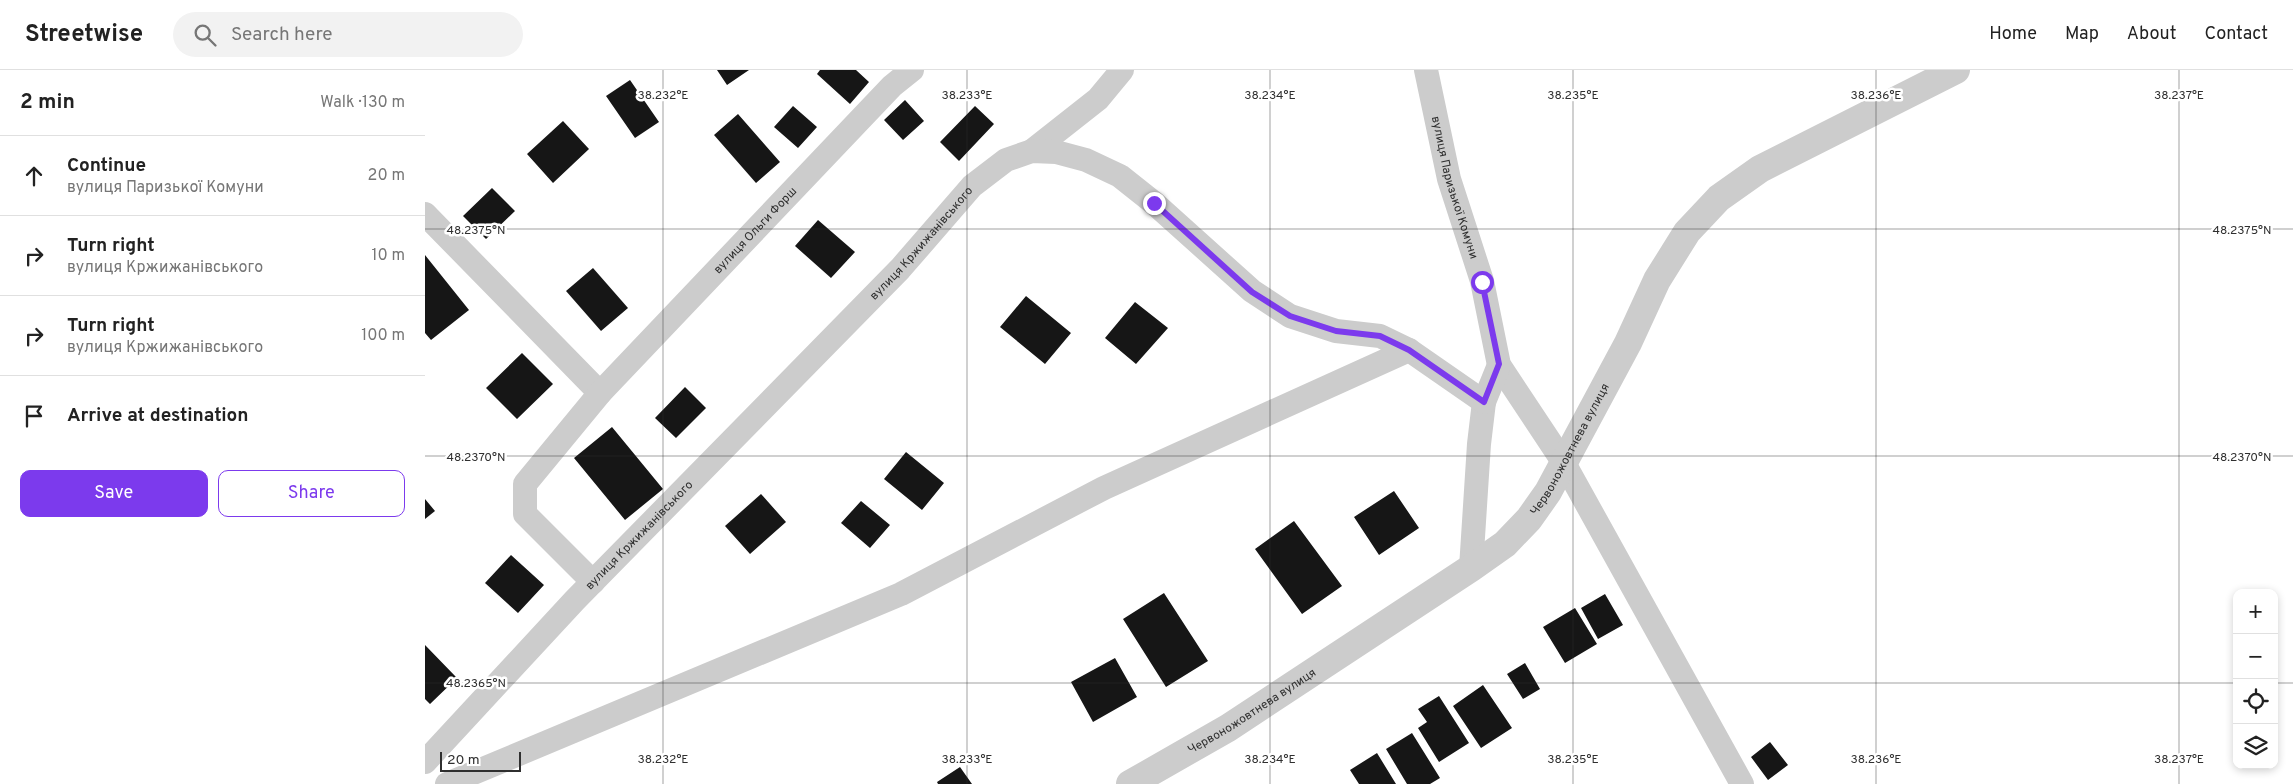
<!DOCTYPE html>
<meta charset="utf-8">
<style>
body{margin:0;font-family:Overpass,sans-serif;background:#f2f2f2;color:#222}
.controls{position:absolute;right:15px;bottom:15px;display:grid;overflow:hidden;border-radius:10px;box-shadow:0 2px 8px #0003}
.controls button{width:45px;height:45px;display:grid;place-items:center;padding:0;border:0;border-bottom:1px solid #e0e0e0;background:#fff;color:#222;font:25px sans-serif}
.scale{position:absolute;left:15px;bottom:12px;width:81px;box-sizing:border-box;padding-left:5px;border:2px solid #2f2f2f;border-top:0;font-size:14px;line-height:18px;white-space:nowrap;color:#2f2f2f;-webkit-text-stroke:4px #fff;paint-order:stroke}
.stop{position:absolute;width:15px;height:15px;margin:-11px;border:4px solid #7c3aed;border-radius:50%;background:#fff}
.stop.end{background:#7c3aed;border-color:#fff;box-shadow:0 1px 5px #0008}
.list{margin:0;padding:0;list-style:none}
h2{display:flex;justify-content:space-between;align-items:center;height:65px;margin:0;padding:0 20px;font-size:21px}
h2 small{font-size:16px;font-weight:400;color:#767676}
.list li{display:grid;grid-template-columns:32px 1fr auto;gap:15px;align-items:center;box-sizing:border-box;height:80px;padding:0 20px;border-top:1px solid #e0e0e0}
.list b{display:block;font-size:19px;white-space:nowrap}
.list p{margin:0;font-size:16px;white-space:nowrap;color:#767676}
.list em{font-size:16px;font-style:normal;color:#767676}
.actions{display:flex;gap:10px;padding:15px 20px}
.actions a{flex:1;padding:11px 0;border:1px solid #7c3aed;border-radius:10px;text-align:center;font-size:18px;color:#7c3aed}
.actions .main{background:#7c3aed;color:#fff}
.icon{flex:none;width:28px;height:28px;fill:none;stroke:currentColor;stroke-width:2;stroke-linecap:round;stroke-linejoin:round}
.map{position:relative;flex:none;width:1868px;height:714px;overflow:hidden}
header{display:flex;align-items:center;gap:30px;box-sizing:border-box;height:70px;padding:0 25px;background:#fff;border-bottom:1px solid #e0e0e0}
header strong{font-size:24px}
nav{display:flex;gap:28px;margin-inline-start:auto;font-size:18px}
.search{width:350px;height:45px;background:#f2f2f2;display:flex;align-items:center;gap:12px;box-sizing:border-box;padding:0 18px;border-radius:28px;color:#767676;font-size:19px}
main{display:flex}
aside{flex:1;background:#fff}
.map>svg:first-child{display:block}
.building{fill:#161616}
.lines{fill:none;stroke-linecap:round;stroke-linejoin:round}
.minor{stroke:#ccc;stroke-width:24}
.tertiary{stroke:#ccc;stroke-width:28}
.route{stroke:#7c3aed;stroke-width:6}
.ticks{fill:none;stroke:#2f2f2f;stroke-width:1;stroke-opacity:0.45}
.labels{text-anchor:middle;stroke-width:5;stroke-linejoin:round;paint-order:stroke}
.street-label{font-size:12px;fill:#2f2f2f;stroke:#fff}
.ticks-label{font-size:12px;text-anchor:middle;fill:#2f2f2f;stroke:#fff;stroke-width:5;stroke-linejoin:round;paint-order:stroke}
</style>
<header>
<strong>Streetwise</strong>
<div class="search"><svg class="icon" aria-label="search" viewBox="0 0 24 24"><circle cx="10" cy="10" r="6"/><path d="M15 15l6 6"/></svg>Search here</div>
<nav><a>Home</a><a>Map</a><a>About</a><a>Contact</a></nav>
</header>
<main>
<aside>
<h2>2 min<small>Walk · 130 m</small></h2>
<ul class="list">
<li><svg class="icon" aria-label="ahead" viewBox="0 0 24 24"><path d="M12 20V5M6 11l6-6 6 6"/></svg><div><b>Continue</b><p>вулиця Паризької Комуни</p></div><em>20 m</em></li>
<li><svg class="icon" aria-label="right" viewBox="0 0 24 24"><path d="M7 20v-9h11M14 6l5 5-5 5"/></svg><div><b>Turn right</b><p>вулиця Кржижанівського</p></div><em>10 m</em></li>
<li><svg class="icon" aria-label="right" viewBox="0 0 24 24"><path d="M7 20v-9h11M14 6l5 5-5 5"/></svg><div><b>Turn right</b><p>вулиця Кржижанівського</p></div><em>100 m</em></li>
<li><svg class="icon" aria-label="arrive" viewBox="0 0 24 24"><path d="M6 21V4h12l-3 4 3 4H6"/></svg><div><b>Arrive at destination</b></div></li>
</ul>
<div class="actions"><a class="main">Save</a><a>Share</a></div>
</aside>
<div class="map">
<svg width="1868" height="714" viewBox="0 0 1868 714">
<rect width="100%" height="100%" fill="#fff"/>
<path class="building" d="M292,0H324L302,15Z
M395,0H431L444,12L425,34L392,4Z
M205,10L234,52L210,68L181,26Z
M480,30L499,51L478,70L459,50Z
M368,36L392,57L373,78L349,57Z
M550,36L569,54L534,91L515,72Z
M313,44L355,92L331,113L289,65Z
M138,51L164,79L128,113L102,84Z
M67,118L90,141L61,169L38,146Z
M393,150L430,182L406,208L370,176Z
M0,185L44,240L6,270L0,263Z
M168,198L203,238L176,261L141,221Z
M601,226L646,263L620,294L575,257Z
M710,232L743,258L711,294L680,268Z
M97,283L128,314L92,349L61,318Z
M260,317L281,338L251,368L230,348Z
M187,357L238,419L200,450L149,388Z
M481,382L519,413L497,440L459,409Z
M969,421L994,458L954,485L929,447Z
M336,424L361,452L325,484L300,456Z
M0,429L10,441L0,449Z
M436,431L465,455L445,478L416,453Z
M869,451L917,516L877,544L830,479Z
M86,485L119,515L93,543L60,513Z
M739,523L783,591L741,617L698,549Z
M1180,524L1198,555L1173,569L1156,538Z
M1150,538L1172,574L1140,593L1118,557Z
M0,575L32,608L5,634L0,629Z
M690,588L712,627L668,652L646,612Z
M1100,593L1115,619L1098,629L1082,604Z
M1058,615L1087,658L1056,678L1028,636Z
M1014,626L1044,673L1014,692L993,658L1002,652L993,639Z
M987,663L1015,708L1005,714H982L961,679Z
M1345,672L1363,695L1343,710L1326,687Z
M952,683L971,714H934L925,700Z
M535,697L547,714H513L512,712Z"/>
<g class="lines">
<g class="minor">
<path id="s1" d="M1001,0L1024,109L1057,211L1074,295L1139,393L1317,714"/>
<path d="M607,81L673,29L697,0"/>
<path d="M0,144L175,323"/>
<path d="M1046,498L1054,374L1059,332"/>
<path id="s2" d="M168,512L100,444V414L175,323L467,16L487,0"/>
<path id="s3" d="M0,692L150,530L475,199L547,116L581,90L607,81L631,82L661,90L695,106L729,133L827,221L865,246L911,261L955,266L984,280L1059,332L1074,295"/>
<path d="M22,714L476,524L679,418L984,280"/>
</g>
<path class="tertiary" id="s4" d="M705,714L803,658L1046,498L1080,474L1104,449L1123,422L1203,273L1232,210L1262,162L1294,128L1335,99L1531,0"/>
</g>
<g class="lines">
<path class="route" d="M729,133L827,222L865,246L911,261L955,266L984,280L1059,332L1074,294L1057,212"/>
</g>
<path class="ticks" d="M238,0V714M542,0V714M845,0V714M1148,0V714M1451,0V714M1754,0V714M0,159H1868M0,386H1868M0,613H1812M1849,613H1868"/>
<g class="labels">
<g class="street-label">
<text dy="4" stroke="none"><textPath href="#s1" startOffset="121">вулиця Паризької Комуни</textPath></text>
<text dy="4" stroke="none"><textPath href="#s2" startOffset="469">вулиця Ольги Форш</textPath></text>
<text dy="4" stroke="none"><textPath href="#s3" startOffset="718">вулиця Кржижанівського</textPath></text>
<text dy="4" stroke="none"><textPath href="#s4" startOffset="561">Червоножовтнева вулиця</textPath></text>
<text dy="4" stroke="none"><textPath href="#s3" startOffset="312">вулиця Кржижанівського</textPath></text>
<text dy="4" stroke="none"><textPath href="#s4" startOffset="142">Червоножовтнева вулиця</textPath></text>
</g>
</g>
<g class="ticks-label">
<text x="238" y="29">38.232°E</text>
<text x="542" y="29">38.233°E</text>
<text x="845" y="29">38.234°E</text>
<text x="1148" y="29">38.235°E</text>
<text x="1451" y="29">38.236°E</text>
<text x="1754" y="29">38.237°E</text>
<text x="51" y="164">48.2375°N</text>
<text x="1817" y="164">48.2375°N</text>
<text x="51" y="391">48.2370°N</text>
<text x="1817" y="391">48.2370°N</text>
<text x="51" y="617">48.2365°N</text>
<text x="238" y="693">38.232°E</text>
<text x="542" y="693">38.233°E</text>
<text x="845" y="693">38.234°E</text>
<text x="1148" y="693">38.235°E</text>
<text x="1451" y="693">38.236°E</text>
<text x="1754" y="693">38.237°E</text>
</g>
</svg>
<div class="controls">
<button>+</button>
<button>−</button>
<button><svg class="icon" aria-label="locate" viewBox="0 0 24 24"><circle cx="12" cy="12" r="6"/><path d="M12 2v4M12 18v4M2 12h4M18 12h4"/></svg></button>
<button><svg class="icon" aria-label="layers" viewBox="0 0 24 24"><path d="M12 4l9 5-9 5-9-5zM3 14l9 5 9-5"/></svg></button>
</div>
<div class="scale">20 m</div>
<div class="stop" style="left:1057px;top:212px"></div>
<div class="stop end" style="left:729px;top:133px"></div>
</div>
</main>
